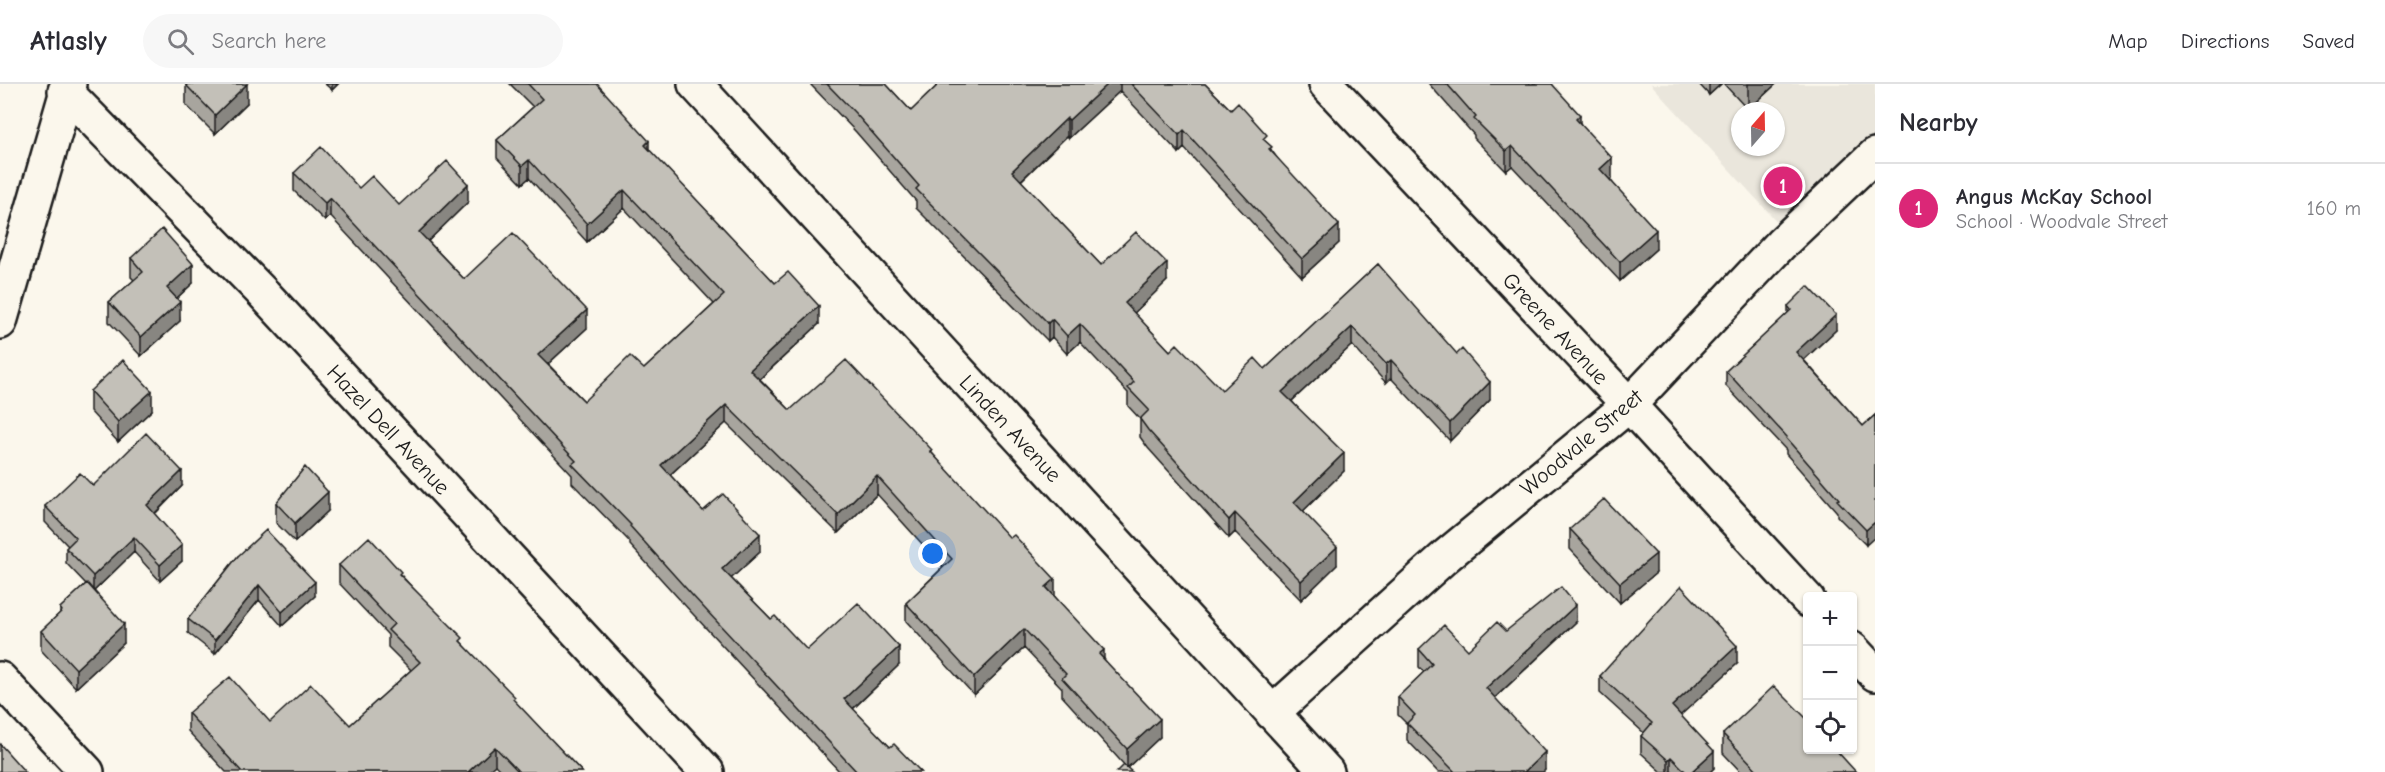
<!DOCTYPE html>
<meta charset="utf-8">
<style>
body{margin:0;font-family:"Comic Neue",sans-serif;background:#f7f7f7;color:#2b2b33}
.controls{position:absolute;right:18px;bottom:18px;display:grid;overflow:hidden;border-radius:6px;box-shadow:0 2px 4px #0004}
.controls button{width:54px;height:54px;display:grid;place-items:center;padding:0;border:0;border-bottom:2px solid #e1e1e2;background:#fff;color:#2b2b33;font:30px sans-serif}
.compass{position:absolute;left:1731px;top:18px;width:54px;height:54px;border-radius:50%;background:#fff;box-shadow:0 2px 4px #0004;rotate:20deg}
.you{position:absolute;left:933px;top:470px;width:21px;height:21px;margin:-15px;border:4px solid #fff;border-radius:50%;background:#1a73e8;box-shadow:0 0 0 9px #1a73e833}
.badge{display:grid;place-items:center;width:39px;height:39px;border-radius:50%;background:#db2777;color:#fff;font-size:20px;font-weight:700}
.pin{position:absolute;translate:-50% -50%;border:3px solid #fff;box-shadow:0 2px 6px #0006}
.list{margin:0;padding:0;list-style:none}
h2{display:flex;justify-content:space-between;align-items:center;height:78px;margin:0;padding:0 24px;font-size:26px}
h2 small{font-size:20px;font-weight:400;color:#7c7c81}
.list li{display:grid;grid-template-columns:39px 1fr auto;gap:18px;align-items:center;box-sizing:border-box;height:90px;padding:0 24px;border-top:2px solid #e1e1e2}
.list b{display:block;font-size:22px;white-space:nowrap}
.list p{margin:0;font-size:20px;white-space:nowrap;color:#7c7c81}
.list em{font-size:20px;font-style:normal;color:#7c7c81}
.icon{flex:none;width:33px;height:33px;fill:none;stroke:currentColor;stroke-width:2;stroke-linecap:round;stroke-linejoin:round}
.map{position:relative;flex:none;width:1875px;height:688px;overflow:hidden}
header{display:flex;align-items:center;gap:36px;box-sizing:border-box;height:84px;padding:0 30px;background:#fff;border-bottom:2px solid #e1e1e2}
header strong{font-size:28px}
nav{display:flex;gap:33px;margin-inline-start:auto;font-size:21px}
.search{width:420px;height:54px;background:#f7f7f7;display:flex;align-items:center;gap:15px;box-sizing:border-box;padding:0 21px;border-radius:33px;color:#7c7c81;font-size:22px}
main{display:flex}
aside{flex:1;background:#fff}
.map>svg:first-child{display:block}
.built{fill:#eae6dc;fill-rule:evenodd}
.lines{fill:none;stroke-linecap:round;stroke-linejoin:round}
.minor-casing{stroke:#1c1c1c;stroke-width:38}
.minor{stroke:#fbf7ec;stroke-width:33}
.wall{fill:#a8a59e;stroke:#1c1c1c;stroke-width:1.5}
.shaded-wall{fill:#888681;stroke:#1c1c1c;stroke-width:1.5}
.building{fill:#c3c0b8;stroke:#1c1c1c;stroke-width:1.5}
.labels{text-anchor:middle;stroke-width:6;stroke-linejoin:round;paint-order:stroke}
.street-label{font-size:22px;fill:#1c1c1c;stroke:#fbf7ec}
</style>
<header>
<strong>Atlasly</strong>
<div class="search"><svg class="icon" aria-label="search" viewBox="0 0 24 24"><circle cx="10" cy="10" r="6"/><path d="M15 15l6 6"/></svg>Search here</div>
<nav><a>Map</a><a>Directions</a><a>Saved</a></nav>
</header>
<main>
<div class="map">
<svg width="1875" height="688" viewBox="0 0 1875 688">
<rect width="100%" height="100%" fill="#fbf7ec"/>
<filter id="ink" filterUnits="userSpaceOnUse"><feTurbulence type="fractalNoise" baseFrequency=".0167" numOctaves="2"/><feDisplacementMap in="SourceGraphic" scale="12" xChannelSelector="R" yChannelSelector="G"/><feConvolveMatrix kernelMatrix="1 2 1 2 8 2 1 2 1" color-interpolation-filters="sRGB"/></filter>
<g filter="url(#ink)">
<path class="built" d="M1651,0H1875V52L1781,142ZM1740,27H1776V63H1740Z"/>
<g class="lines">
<g class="minor-casing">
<path id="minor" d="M695,0L1327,688
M1326,0L1629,321L1808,516
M65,7L264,210L707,688
M0,238L69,0
M1852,565L1875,590
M0,595L87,688
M1272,629L1446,472L1629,321L1781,160L1875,71"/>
</g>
<use href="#minor" class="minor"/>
</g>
<path class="wall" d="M325,0H338L332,6Z
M510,0H597L649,66L775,199L819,240L760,295L790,326L932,369L1055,513L1104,575L1160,653L1127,684L1062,612V604L1024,564L974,611L906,537V519L943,483L877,410L838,449L726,339L670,391L703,427L760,468L731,494L771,535L807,566L899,581L853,625L890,663L921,688H840L692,529L630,461V458L572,399V391L330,132L325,137L294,107V89L359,104L399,121L468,118L428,157L464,195L587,244L548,280L584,317L644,285L714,220L624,124L587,158L529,94L522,100L497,74V56L533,23Z
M810,0H886L911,27L939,0H1205L1231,26L1267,59L1272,67L1339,159L1302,193L1184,64L1179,69L1120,7L1069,54L1067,52L1021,97L1101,181L1167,197L1134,229L1170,267L1222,306L1265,285L1378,180L1490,316L1450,357L1391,294L1386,299L1352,261L1292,317L1344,387L1303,427L1337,481L1301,516L1235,448L1229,454L1148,364L1140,353V335L1128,322V309L1080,258L1067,270L1052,253L1048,257L916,124V117L856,48Z
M1429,0H1552L1580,39L1612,94L1610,95L1656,165L1620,197L1512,82L1506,87L1474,54V51Z
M1699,0H1721L1709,11Z
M1724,0H1776L1748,26Z
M186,1L247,19L215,50L186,21Z
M131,174L193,199L177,214L180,237L141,272L109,238V218L134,196L131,193Z
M1788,222L1836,246L1804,276L1863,342L1875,331L1866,461L1837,432V428L1786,370V366L1726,302V287L1788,229Z
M90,307L152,326L118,358L90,327Z
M93,402H182L155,430L182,477L160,497L134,468L94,507L124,559L76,604L41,566V547L60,529V524L86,500L66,479V464L68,462L45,438V422Z
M276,419L328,427L295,458L276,439Z
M1570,445L1656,489L1620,519L1570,465Z
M238,472L315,512L282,542L259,516L215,570L188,549V535Z
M339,481L401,491L515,618L582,688H502L495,681L487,688H226L188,647V629L270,638L350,641L411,586L388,563V551L339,499Z
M1576,538L1495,614L1545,686L1543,688H1438L1407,656V640L1398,631V613L1424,588L1419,583V565L1468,566L1506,547Z
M1737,580L1680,631L1714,684L1710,688H1662L1641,669V652L1644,649L1600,609V592Z
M1723,650L1856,688H1741L1723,669Z"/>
<path class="shaded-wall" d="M247,0V19L215,50V31Z
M332,0H338L332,6Z
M1108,0H1120V7L1069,54V36Z
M1709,0H1721L1709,11Z
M1748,0H1776L1748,26Z
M1580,31V50L1576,35Z
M1067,34V52L1012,105V87Z
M1184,46V64L1179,69V51Z
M649,57V75L645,61Z
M1512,62V82L1506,87V67Z
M1612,74V94L1600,104V85Z
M529,76V94L522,100V82Z
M468,100V118L419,166V148Z
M624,106V124L587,158V140Z
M330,114V132L325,137V119Z
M1339,141V159L1302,193V175Z
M1656,146V165L1620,197V178Z
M1167,179V197L1125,238V219Z
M193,180V199L167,223V204Z
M180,218V237L141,272V253Z
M819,222V240L750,304V286Z
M587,226V244L538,289V271Z
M1836,231V246L1796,283V268Z
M1052,235V253L1048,257V239Z
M1080,240V258L1067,270V252Z
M1352,243V261L1282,326V308Z
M1391,276V294L1386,299V280Z
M1490,298V316L1450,357V339Z
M152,307V326L118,358V338Z
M726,321V339L661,399V381Z
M1344,369V387L1294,436V418Z
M182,387V402L147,437V421Z
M877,392V410L838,449V431Z
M328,408V427L295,458V439Z
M1235,429V448L1229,454V436Z
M1875,438V453L1866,461V446Z
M760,450V468L722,503V485Z
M134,453V468L93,508V492Z
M182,461V477L160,497V481Z
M1337,463V481L1301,516V497Z
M1656,470V489L1620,519V499Z
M1055,495V513L1046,503Z
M315,498V512L282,542V528Z
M259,501V516L215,570V556Z
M1576,521V538L1486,622V604Z
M124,540V559L76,604V585Z
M1024,545V564L974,611V593Z
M1737,562V580L1672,639V622Z
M899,563V581L844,633V615Z
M1104,566V584L1099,570Z
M1160,635V653L1127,684V665Z
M495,663V681L487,688H468Z
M1714,667V684L1710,688H1691Z
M1545,668V686L1543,688H1524Z
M1671,673V688H1668V676Z"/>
<path class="building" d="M187,0H247L215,31L186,1Z
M528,0H597L649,57L645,61L775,199L788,188L819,222L750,286L790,326L846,276L932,366L930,367L1010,454L1014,451L1055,495L1046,503L1104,566L1099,570L1160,635L1127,665L1062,594L1066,590L1024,545L974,593L906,519L952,475L877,392L838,431L726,321L661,381L703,427L723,410L760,450L722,485L771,535L775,532L807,566L858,519L899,563L844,615L890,663L894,660L921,688H857L692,511L630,442L631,441L572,380L576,377L330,114L325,119L294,89L321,63L359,104L372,92L399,121L447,77L468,100L419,148L464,195L513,149L587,226L538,271L584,317L630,272L644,285L724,211L624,106L587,140L529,76L522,82L497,56L542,15Z
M827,0H886L911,27L939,0H1108L1069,36L1067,34L1012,87L1101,181L1136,148L1167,179L1125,219L1170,267L1177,260L1222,306L1255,274L1265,285L1378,180L1457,270L1462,265L1490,298L1450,339L1391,276L1386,280L1352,243L1282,308L1344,369L1294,418L1337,463L1301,497L1235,429L1229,436L1148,346L1140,335L1149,326L1128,304L1134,298L1080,240L1067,252L1052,235L1048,239L916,105L919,102L856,30Z
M1131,0H1205L1231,26L1238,19L1267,51L1263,55L1272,63L1269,65L1339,141L1302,175L1184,46L1179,51Z
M1447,0H1552L1580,31L1576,35L1612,74L1600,85L1656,146L1620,178L1512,62L1506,67L1474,35L1476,33Z
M162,145L193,180L167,204L180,218L141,253L109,218L143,188L131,174Z
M1808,202L1836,231L1796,268L1863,342L1875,331V438L1866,446L1837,416L1839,415L1786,354L1787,353L1726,287L1791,226L1788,222Z
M123,276L152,307L118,338L90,307Z
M146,349L182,387L147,421L182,461L160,481L134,453L93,492L66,464L76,454L45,422L80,389L93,402Z
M305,383L328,408L295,439L276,419Z
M1604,415L1656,470L1620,499L1570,445Z
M266,446L315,498L282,528L259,501L215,556L188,535L238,472Z
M369,453L401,488L399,490L463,554L460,557L515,613L513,615L582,688H519L495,663L468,688H242L188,629L230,593L270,638L311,600L350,641L420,578L388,546L394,540L339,481Z
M87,499L124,540L76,585L41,547L62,527L60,524Z
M1681,502L1737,562L1672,622L1714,667L1691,688H1686L1671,673L1668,676L1641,652L1652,639L1600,592Z
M1561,503L1576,521L1486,604L1545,668L1524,688H1455L1407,639L1415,631L1398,613L1432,580L1419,565L1444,541L1468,566L1497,538L1506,547Z
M1774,602L1808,636V666H1836L1856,688H1759L1723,650Z
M0,660L25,688H0Z
M1124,681L1132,688H1117Z"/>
</g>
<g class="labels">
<g class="street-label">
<text transform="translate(1556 244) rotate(47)" y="8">Greene Avenue</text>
<text transform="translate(1011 344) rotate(47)" y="8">Linden Avenue</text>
<text transform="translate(389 345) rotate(47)" y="8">Hazel Dell Avenue</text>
<text transform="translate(1581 358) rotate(-40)" y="8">Woodvale Street</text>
</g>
</g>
</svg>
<div class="controls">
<button>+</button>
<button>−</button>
<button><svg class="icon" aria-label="locate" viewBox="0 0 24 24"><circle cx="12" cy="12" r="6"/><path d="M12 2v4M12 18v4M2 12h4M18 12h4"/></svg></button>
</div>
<svg class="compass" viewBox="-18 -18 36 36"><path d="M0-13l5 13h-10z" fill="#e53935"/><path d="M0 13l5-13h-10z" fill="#7c7c81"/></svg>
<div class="you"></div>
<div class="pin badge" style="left:1783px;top:102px">1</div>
</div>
<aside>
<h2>Nearby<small></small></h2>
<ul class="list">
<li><span class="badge">1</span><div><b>Angus McKay School</b><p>School · Woodvale Street</p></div><em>160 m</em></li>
</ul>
</aside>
</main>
